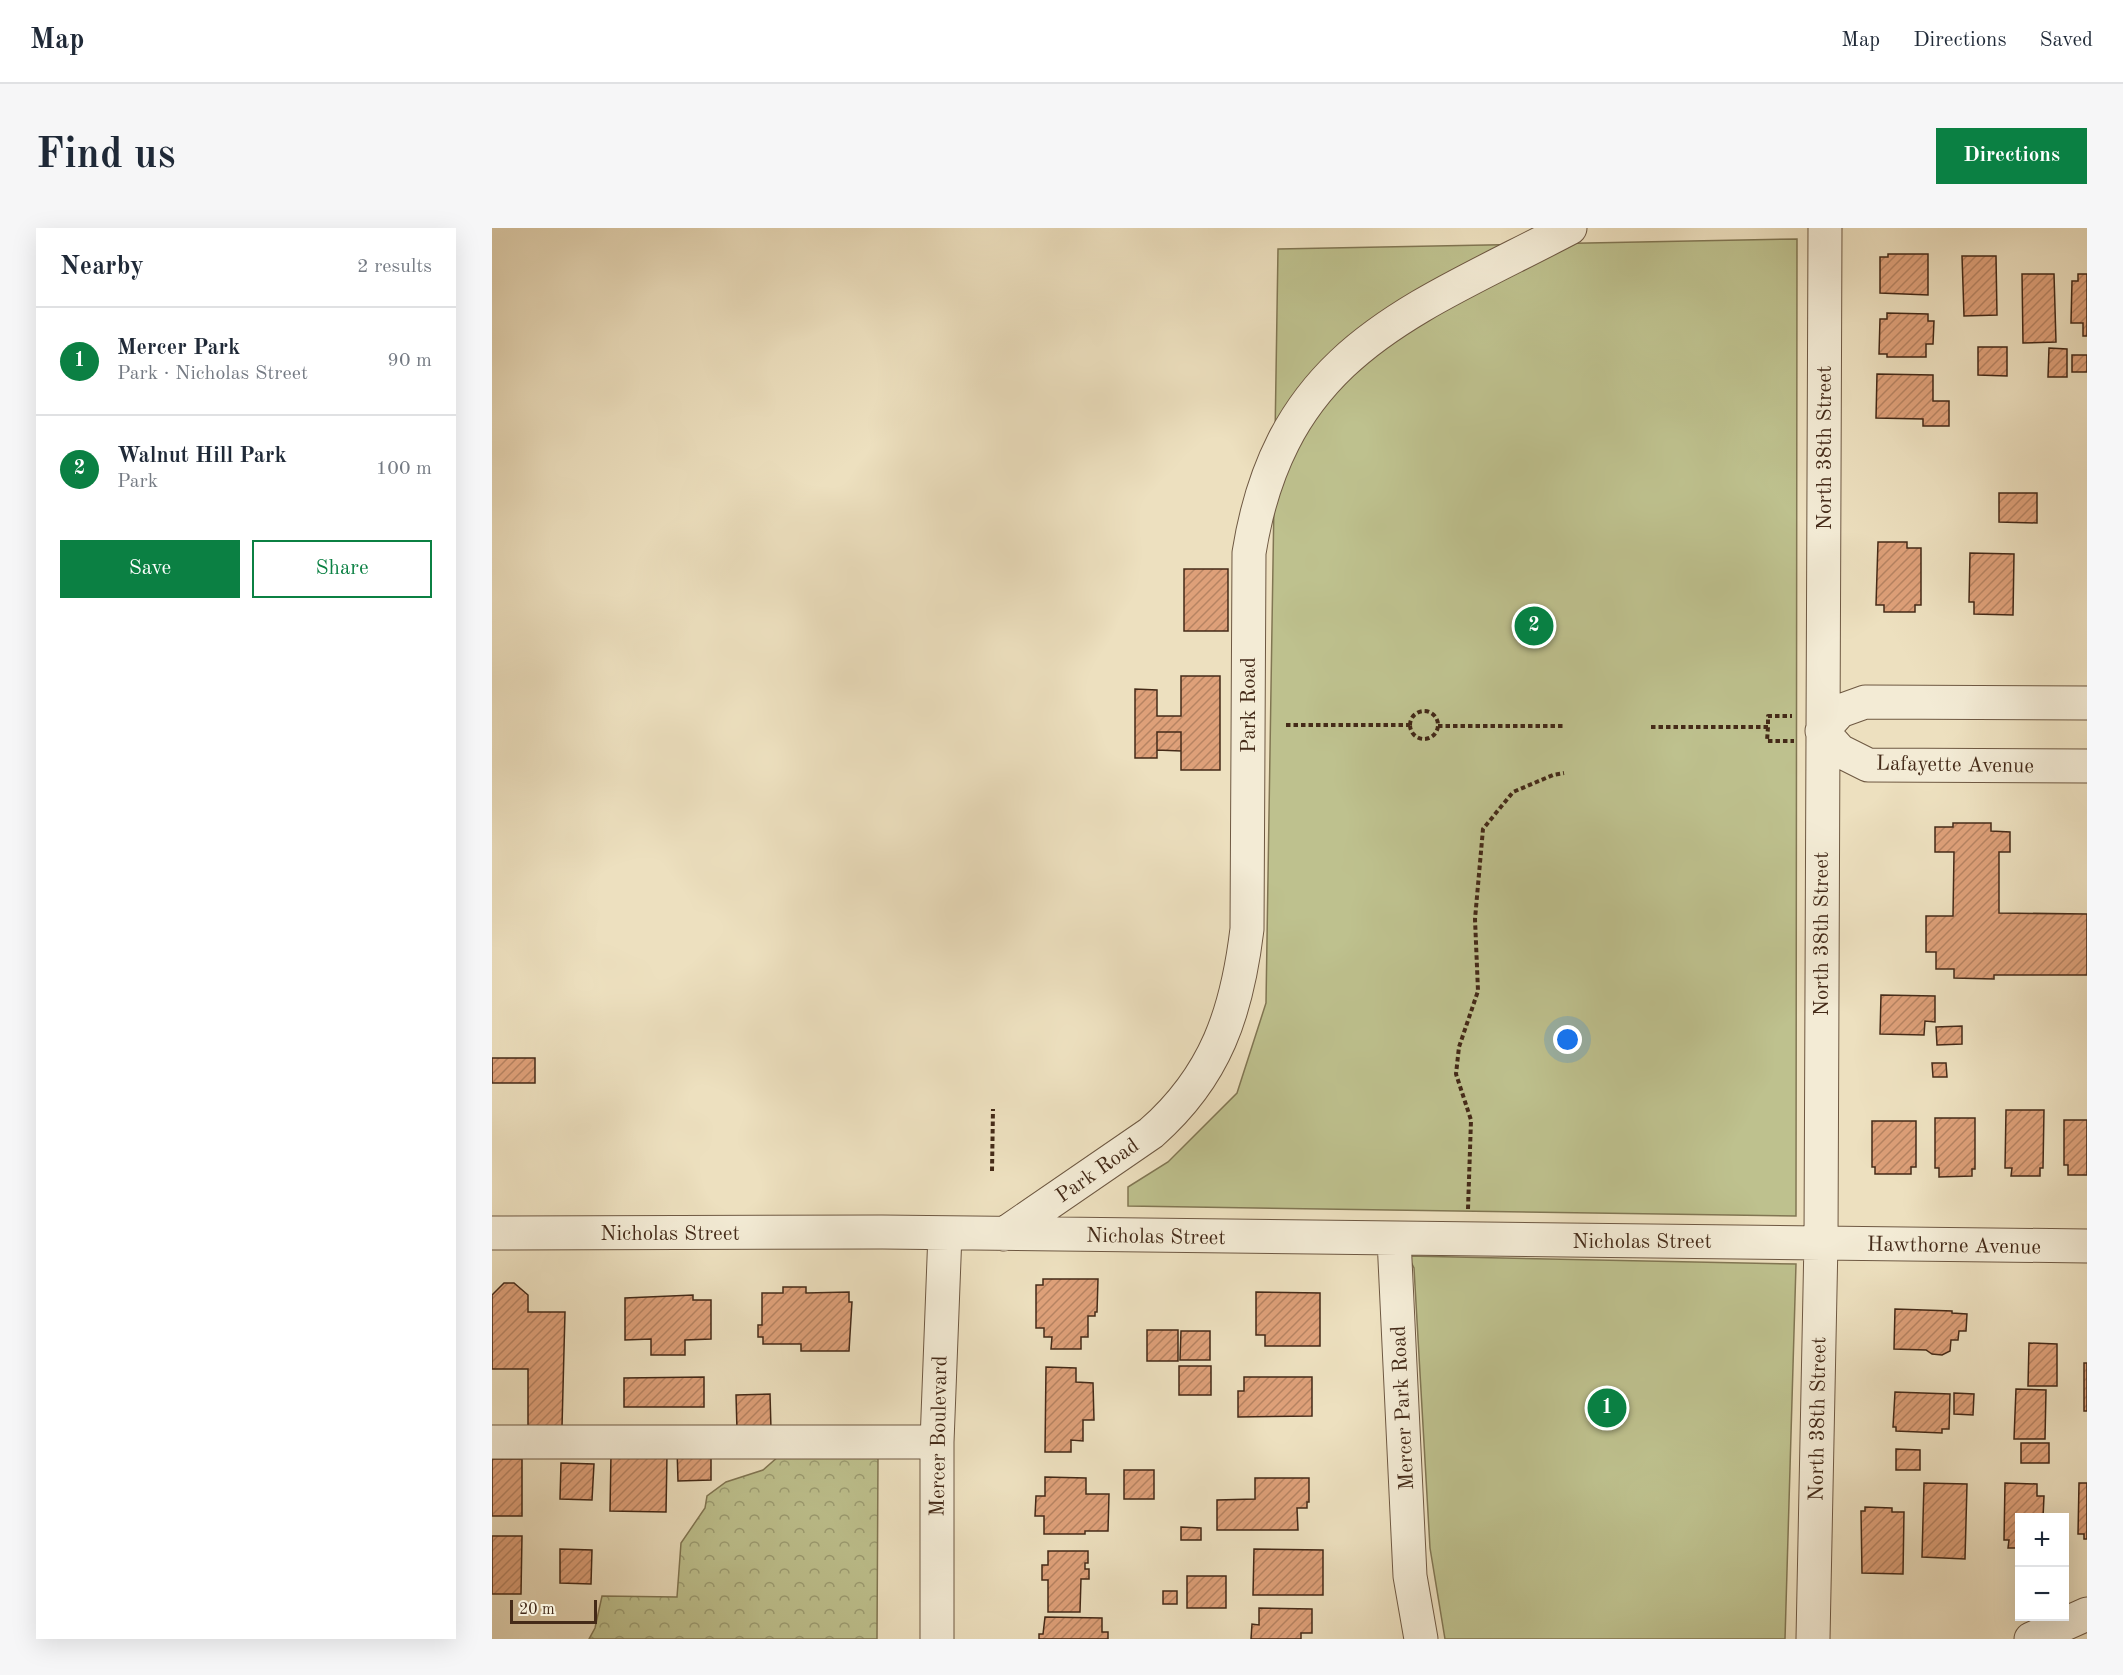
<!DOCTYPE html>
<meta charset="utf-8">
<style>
body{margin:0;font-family:"Old Standard TT",serif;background:#f6f6f7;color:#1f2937}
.controls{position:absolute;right:18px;bottom:18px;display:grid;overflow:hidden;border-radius:0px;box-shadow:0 6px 24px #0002}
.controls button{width:54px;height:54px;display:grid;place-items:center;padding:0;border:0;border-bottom:2px solid #e0e1e3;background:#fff;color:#1f2937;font:30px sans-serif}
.scale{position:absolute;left:18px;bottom:15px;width:87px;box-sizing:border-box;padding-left:6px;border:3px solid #442a18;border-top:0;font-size:16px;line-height:21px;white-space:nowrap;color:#442a18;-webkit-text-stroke:4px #f3ebd5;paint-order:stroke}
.you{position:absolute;left:1076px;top:812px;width:21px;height:21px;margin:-15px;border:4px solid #fff;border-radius:50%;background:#1a73e8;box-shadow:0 0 0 9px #1a73e833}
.badge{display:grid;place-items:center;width:39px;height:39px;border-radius:50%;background:#0b8043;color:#fff;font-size:20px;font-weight:700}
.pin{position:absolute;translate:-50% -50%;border:3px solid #fff;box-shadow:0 2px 6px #0006}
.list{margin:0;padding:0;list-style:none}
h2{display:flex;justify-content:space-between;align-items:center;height:78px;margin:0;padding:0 24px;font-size:26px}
h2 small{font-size:20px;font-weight:400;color:#747a83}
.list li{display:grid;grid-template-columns:39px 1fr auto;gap:18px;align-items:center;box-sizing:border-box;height:108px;padding:0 24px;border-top:2px solid #e0e1e3}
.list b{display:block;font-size:22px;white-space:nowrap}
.list p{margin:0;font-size:20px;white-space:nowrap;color:#747a83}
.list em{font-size:20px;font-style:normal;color:#747a83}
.actions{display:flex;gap:12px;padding:18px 24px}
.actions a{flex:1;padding:14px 0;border:2px solid #0b8043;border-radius:0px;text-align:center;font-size:21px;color:#0b8043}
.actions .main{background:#0b8043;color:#fff}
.map{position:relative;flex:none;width:1595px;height:1411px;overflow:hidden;border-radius:0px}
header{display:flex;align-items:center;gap:36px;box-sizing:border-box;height:84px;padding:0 30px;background:#fff;border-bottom:2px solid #e0e1e3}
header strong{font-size:28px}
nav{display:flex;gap:33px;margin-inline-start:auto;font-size:21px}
.intro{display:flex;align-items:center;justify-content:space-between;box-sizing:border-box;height:144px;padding:0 36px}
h1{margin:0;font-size:42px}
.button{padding:15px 27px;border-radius:0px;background:#0b8043;color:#fff;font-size:21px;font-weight:700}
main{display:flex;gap:36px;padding:0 36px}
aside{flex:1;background:#fff;border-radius:0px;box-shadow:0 6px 24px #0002}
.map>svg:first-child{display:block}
.forest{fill:url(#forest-crowns);stroke:#817653;stroke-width:1.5}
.park{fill:#bec18e;stroke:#817653;stroke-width:1.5}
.building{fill:url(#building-hatch);stroke:#442a18;stroke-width:1.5}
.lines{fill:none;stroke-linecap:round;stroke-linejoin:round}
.minor-casing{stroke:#6e5842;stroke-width:35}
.path{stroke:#442a18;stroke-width:4;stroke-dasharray:4.5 3;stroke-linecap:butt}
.minor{stroke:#f3ebd5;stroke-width:33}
.labels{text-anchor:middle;stroke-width:4.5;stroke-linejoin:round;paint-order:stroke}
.street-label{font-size:21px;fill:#442a18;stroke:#f3ebd5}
</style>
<header>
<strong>Map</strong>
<nav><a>Map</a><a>Directions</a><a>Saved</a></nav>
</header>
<div class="intro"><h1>Find us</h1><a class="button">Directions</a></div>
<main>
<aside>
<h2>Nearby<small>2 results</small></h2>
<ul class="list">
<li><span class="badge">1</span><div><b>Mercer Park</b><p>Park · Nicholas Street</p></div><em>90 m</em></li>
<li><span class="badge">2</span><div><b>Walnut Hill Park</b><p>Park</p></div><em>100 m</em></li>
</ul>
<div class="actions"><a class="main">Save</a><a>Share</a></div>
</aside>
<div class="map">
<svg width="1595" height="1411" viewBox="0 0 1595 1411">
<defs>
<pattern id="forest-crowns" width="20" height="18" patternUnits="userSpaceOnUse" patternTransform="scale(1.5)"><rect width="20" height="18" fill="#bec18e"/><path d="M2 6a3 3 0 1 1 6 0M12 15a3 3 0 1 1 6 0" fill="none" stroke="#9c9d73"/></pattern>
<pattern id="building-hatch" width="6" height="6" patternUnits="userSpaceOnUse" patternTransform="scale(1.5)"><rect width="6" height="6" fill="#dea079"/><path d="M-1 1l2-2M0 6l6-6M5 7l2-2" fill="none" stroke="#b68362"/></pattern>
</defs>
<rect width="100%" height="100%" fill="#ede0bf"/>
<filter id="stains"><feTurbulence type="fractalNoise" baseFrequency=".00333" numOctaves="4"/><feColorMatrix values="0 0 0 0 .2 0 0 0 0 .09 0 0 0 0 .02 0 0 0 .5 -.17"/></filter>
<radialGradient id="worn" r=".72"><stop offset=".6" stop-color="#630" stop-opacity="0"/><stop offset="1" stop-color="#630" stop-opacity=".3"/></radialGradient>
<path class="forest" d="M287,1228H386L385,1411H97L103,1400L110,1368L185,1369L189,1315L213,1280L215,1268L234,1254L271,1242Z"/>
<path class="park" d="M1305,11L1304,988L636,978V959L676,934L745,865L774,775L786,21Z
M916,1028L1304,1036L1293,1411H953L938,1320L922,1040Z"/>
<path class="building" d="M1396,26H1436V67L1388,65V29H1396Z
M1470,28H1504L1505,87L1472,88Z
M1530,46H1562L1564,114L1531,115Z
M1586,46H1595V108H1591V95H1579L1580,53H1586Z
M1395,85L1436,86V93H1442L1441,116H1434V129H1395V126H1387L1388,91H1395Z
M1486,119H1515V148L1486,147Z
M1557,120L1575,121V149H1556Z
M1580,127H1595V144H1580Z
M1385,146L1441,147V173H1457V198H1431V191L1384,190Z
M1507,265H1545V295L1507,294Z
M1386,314H1415V320H1429V377H1423V384H1392V377H1384Z
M1478,325L1522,326L1521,387L1482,386V374H1477Z
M692,341H736V403H692Z
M689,448H728V542H689V504H665V530H643V461L665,462V488H689Z
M665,504H689V523L665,522Z
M1461,595H1499V603L1518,604V624H1507V685L1595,686V747H1502V751L1462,750V741H1444V724H1434V688H1461L1462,624H1443V599H1461Z
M1389,767L1443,768V794L1433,793L1432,807L1388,806Z
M1470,798V816L1445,817L1444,799Z
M0,830H43V855H0Z
M1440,835H1454L1455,849H1441Z
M1514,882H1552L1551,940H1548V948H1519L1520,940H1513Z
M1443,890H1483V941H1480V948L1447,949V940H1443Z
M1572,892H1595V947H1576V937H1572Z
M1380,893H1424V939H1419V946H1383V939H1380Z
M551,1051H606L605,1084H603V1088H596V1109H589V1121H559L560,1109H552V1100H544V1057H551Z
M12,1055H22L36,1067V1084H73L70,1199H36V1141H0V1067Z
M291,1059H314V1065L357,1064V1074H360L357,1123H309V1116H271V1109H266V1097H270V1065H291Z
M764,1064L828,1065V1118H773V1107H764Z
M201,1067V1072H219V1111L193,1112V1127H159V1111L133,1112V1070Z
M1403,1081L1460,1083V1085L1475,1086L1474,1103H1467L1466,1112H1459L1458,1123L1450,1127L1440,1126L1434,1122L1402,1121Z
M655,1102H686V1133H655Z
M689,1103H718V1132H688Z
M1537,1115L1565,1116V1158H1536Z
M1592,1135H1595V1183H1592Z
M687,1138H719V1167H687Z
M554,1139L584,1140V1154L601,1155L602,1192H591V1213L579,1212V1224H553Z
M212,1149V1179H132V1150Z
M752,1149H820V1188L746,1189V1163H752Z
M1524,1161L1554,1162L1553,1211H1522Z
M1403,1164L1458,1166L1457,1201H1450V1205L1404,1203V1199H1401Z
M1462,1165L1482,1166L1481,1187L1462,1186Z
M278,1166L279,1201L245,1202L244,1167Z
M1529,1215H1557V1235H1529Z
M185,1221H219V1252L186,1253Z
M1404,1221L1428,1222V1242H1404Z
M119,1226H175L174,1284L118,1283Z
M0,1231H30V1288H0Z
M69,1235L102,1236L100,1272L68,1271Z
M632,1242H662V1271H632Z
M553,1249L594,1250V1266H617L616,1303H593V1306H552V1288H543L544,1268H553Z
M763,1250H817V1274H815V1280H805L806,1302H725V1272L763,1271Z
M1432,1255L1475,1256L1473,1331L1430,1329Z
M1513,1255L1545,1256V1268H1552L1551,1290H1528V1320H1516L1517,1312H1512Z
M1587,1255H1595V1311H1592V1306H1586Z
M1373,1279L1400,1280V1284H1412L1411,1346L1370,1345L1369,1283H1373Z
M689,1299L709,1300V1312H689Z
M0,1308H30L29,1366H0Z
M68,1321L100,1322L99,1356L68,1355Z
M762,1321L831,1322V1367H761Z
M556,1323H596V1335H593V1341H597V1351H589L588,1384H556V1352H550V1337H556Z
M695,1348H734V1380H695Z
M671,1363H685V1376H671Z
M767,1380L820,1381V1405H809V1411H759L760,1396L767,1397Z
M553,1389L610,1390V1404H616V1411H547V1406H551Z"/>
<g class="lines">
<g class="minor-casing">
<path id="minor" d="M1595,475L1373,474L1348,483L1330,503L1348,523L1376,537L1595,538
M0,1005L390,1004L1595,1018
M512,1006L659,905C724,848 745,784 755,701L757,325C789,124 918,84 1078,0
M902,1011L918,1348L929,1411
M0,1214H445
M445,1411V1214L453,1005
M1321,1411L1329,1013L1333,0
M1539,1411L1595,1386"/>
</g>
<path class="path" d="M918 497a14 14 0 1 1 28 0a14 14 0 1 1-28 0Z
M794,497H918
M946,498H1072
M1159,499H1276V488H1300
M1276,499L1275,513H1302
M500,943L501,881
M976,981L979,892L964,846L967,819L986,763L983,691L991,601L1021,564L1061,547L1072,545"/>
<use href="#minor" class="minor"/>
</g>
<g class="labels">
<g class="street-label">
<text transform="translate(1332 220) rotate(-90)" y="7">North 38th Street</text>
<text transform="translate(756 477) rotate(-90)" y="7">Park Road</text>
<text transform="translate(1463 536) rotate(1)" y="7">Lafayette Avenue</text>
<text transform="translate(1329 706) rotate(-90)" y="7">North 38th Street</text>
<text transform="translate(605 942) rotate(-35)" y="7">Park Road</text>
<text x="178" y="1012">Nicholas Street</text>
<text transform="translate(664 1008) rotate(1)" y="7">Nicholas Street</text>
<text x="1150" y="1020">Nicholas Street</text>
<text transform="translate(1462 1017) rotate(1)" y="7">Hawthorne Avenue</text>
<text transform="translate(910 1180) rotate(-93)" y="7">Mercer Park Road</text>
<text transform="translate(1325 1191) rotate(-89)" y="7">North 38th Street</text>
<text transform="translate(446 1208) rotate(-89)" y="7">Mercer Boulevard</text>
</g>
</g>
<rect width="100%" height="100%" filter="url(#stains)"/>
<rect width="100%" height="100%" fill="url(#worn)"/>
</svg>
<div class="controls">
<button>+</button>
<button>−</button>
</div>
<div class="scale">20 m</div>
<div class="you"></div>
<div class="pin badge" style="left:1115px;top:1180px">1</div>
<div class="pin badge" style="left:1042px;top:398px">2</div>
</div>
</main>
